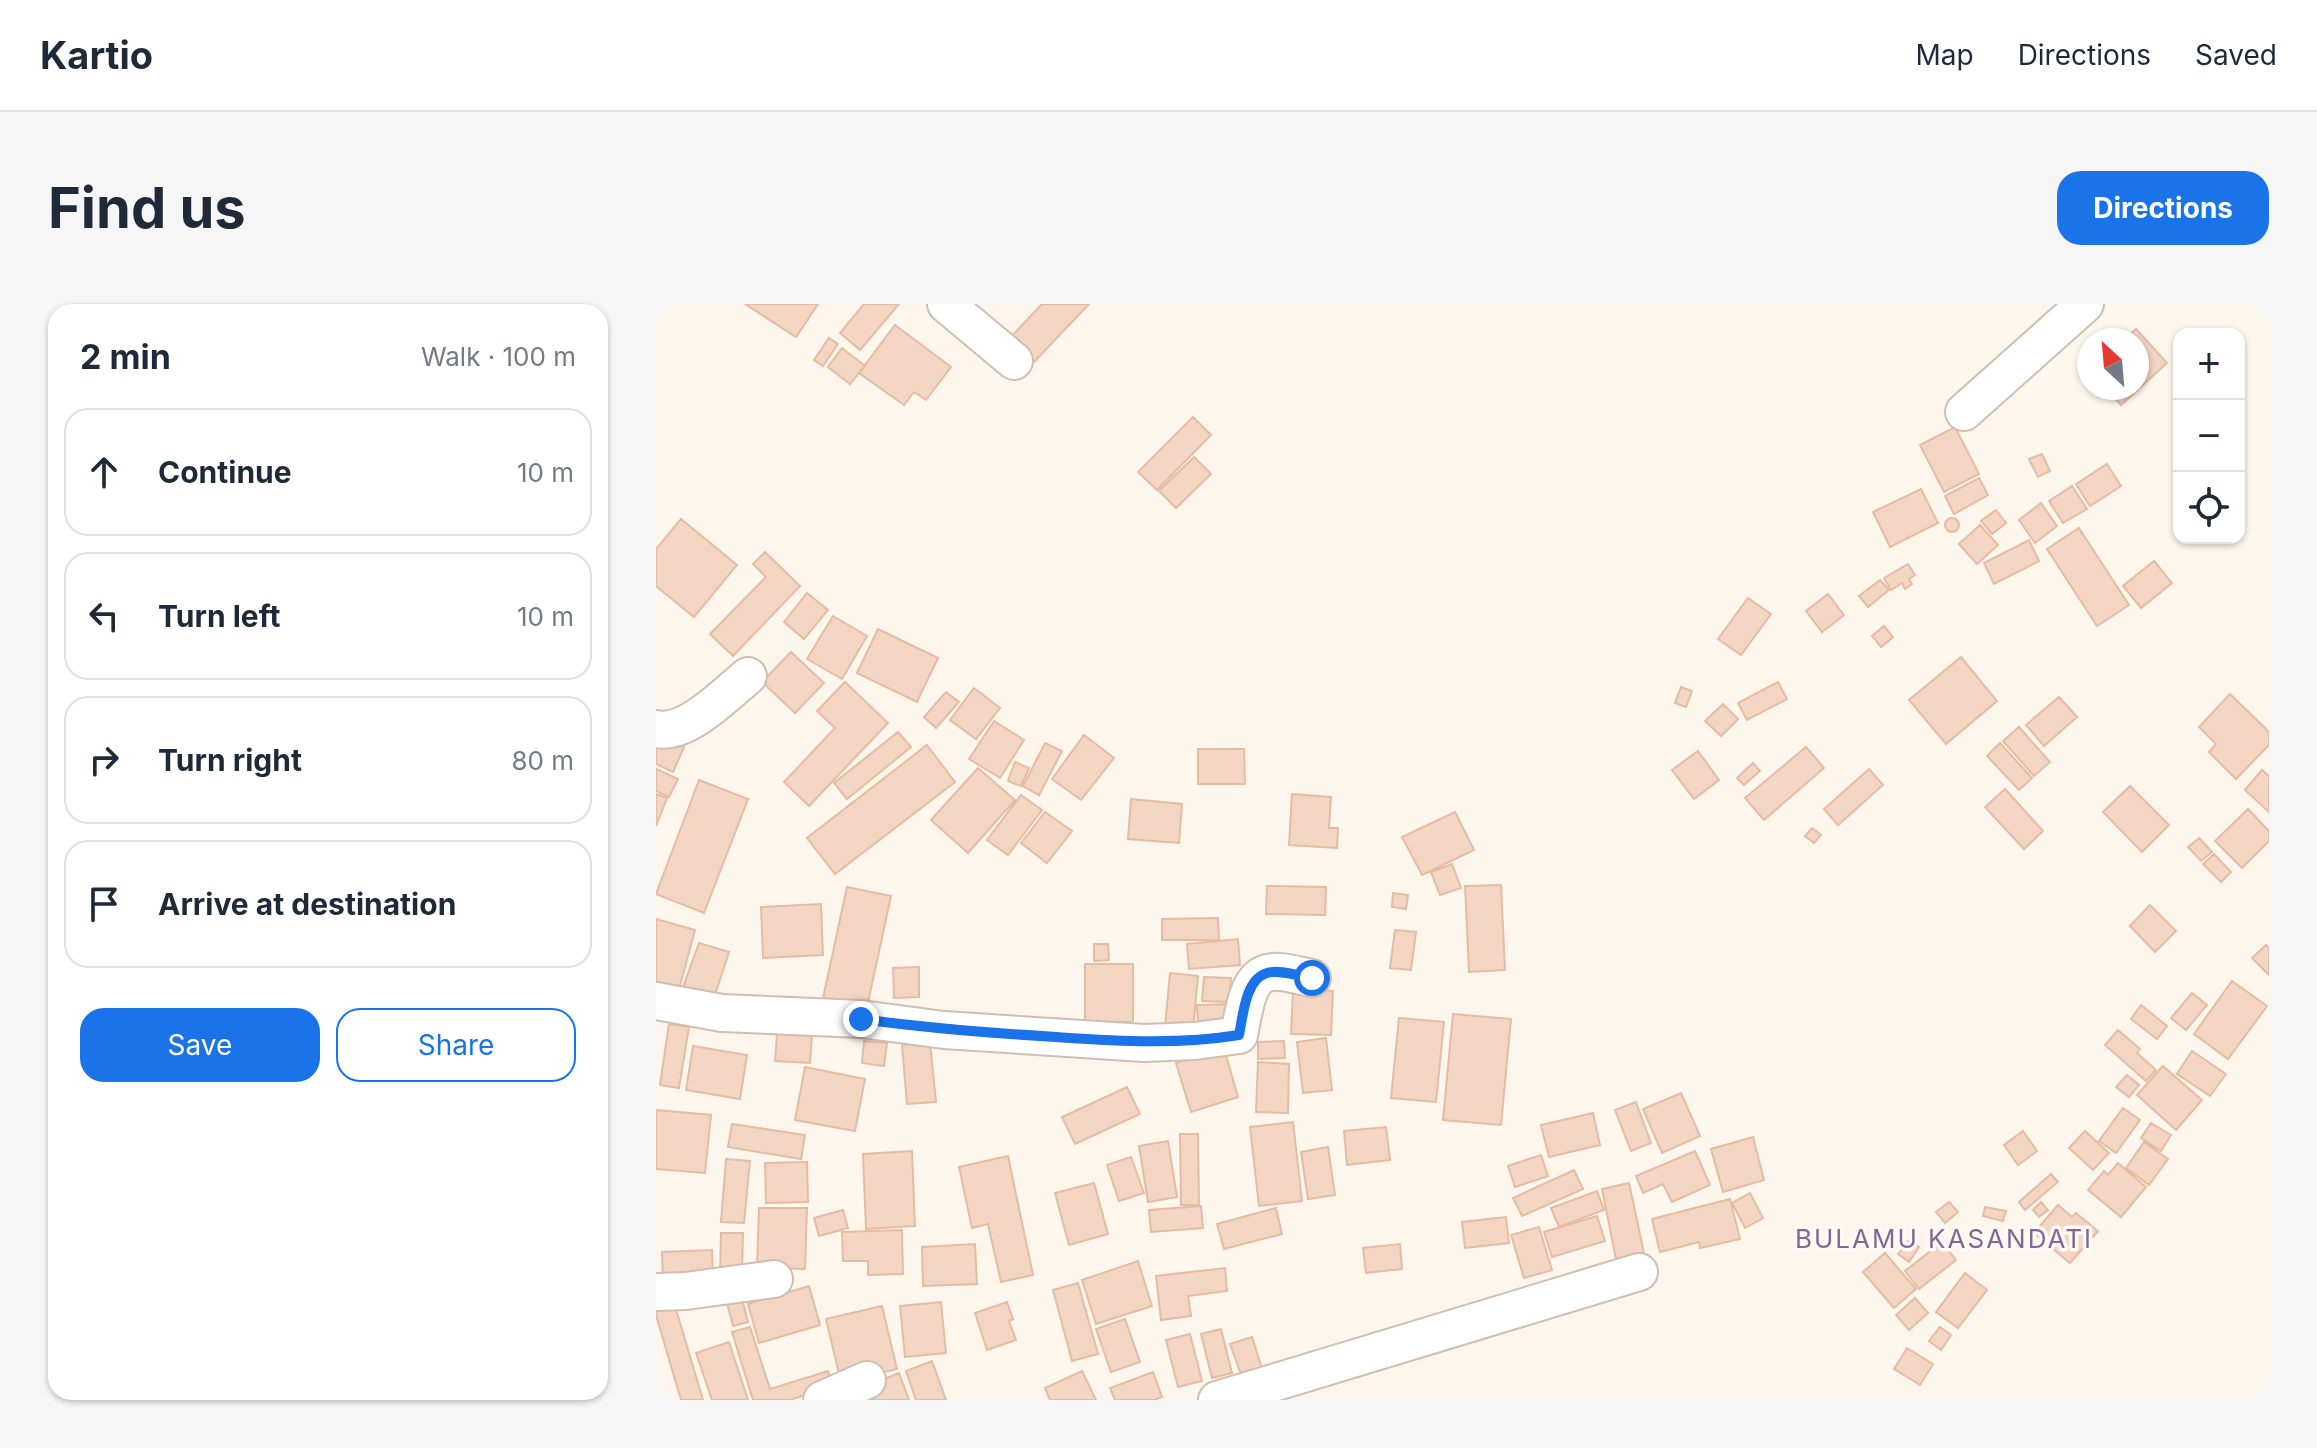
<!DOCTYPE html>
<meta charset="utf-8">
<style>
body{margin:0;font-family:Inter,sans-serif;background:#f6f6f7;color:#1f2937}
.controls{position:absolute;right:24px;top:24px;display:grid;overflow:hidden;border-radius:16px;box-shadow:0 2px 6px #0004}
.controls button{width:72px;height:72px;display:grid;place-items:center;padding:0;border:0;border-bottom:2px solid #e0e1e3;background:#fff;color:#1f2937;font:40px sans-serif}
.compass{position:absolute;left:1421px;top:24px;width:72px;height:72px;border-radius:50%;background:#fff;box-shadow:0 2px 6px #0004;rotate:334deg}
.stop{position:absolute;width:24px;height:24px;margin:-18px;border:6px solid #1a73e8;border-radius:50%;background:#fff}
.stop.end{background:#1a73e8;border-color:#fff;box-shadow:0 2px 8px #0008}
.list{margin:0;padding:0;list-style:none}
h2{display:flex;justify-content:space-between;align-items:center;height:104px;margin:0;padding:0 32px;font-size:34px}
h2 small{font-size:26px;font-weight:400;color:#747a83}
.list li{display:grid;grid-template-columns:52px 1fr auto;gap:24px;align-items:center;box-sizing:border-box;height:128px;margin:0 16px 16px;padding:0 16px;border:2px solid #e0e1e3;border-radius:24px}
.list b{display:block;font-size:30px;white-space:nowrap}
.list em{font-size:26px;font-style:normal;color:#747a83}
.actions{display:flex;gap:16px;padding:24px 32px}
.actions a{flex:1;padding:18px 0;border:2px solid #1a73e8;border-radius:24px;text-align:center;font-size:28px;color:#1a73e8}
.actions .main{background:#1a73e8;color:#fff}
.icon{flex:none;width:44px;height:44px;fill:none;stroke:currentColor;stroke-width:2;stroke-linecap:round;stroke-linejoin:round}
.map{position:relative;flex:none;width:1613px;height:1096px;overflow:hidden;border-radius:24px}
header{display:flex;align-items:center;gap:48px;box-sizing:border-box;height:112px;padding:0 40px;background:#fff;border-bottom:2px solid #e0e1e3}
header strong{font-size:38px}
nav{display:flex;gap:44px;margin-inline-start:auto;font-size:28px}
.intro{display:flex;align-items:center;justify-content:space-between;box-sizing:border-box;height:192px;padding:0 48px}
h1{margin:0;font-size:56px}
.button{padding:20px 36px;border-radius:24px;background:#1a73e8;color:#fff;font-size:28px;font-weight:700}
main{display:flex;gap:48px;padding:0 48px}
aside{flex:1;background:#fff;border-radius:24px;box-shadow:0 2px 6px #0004}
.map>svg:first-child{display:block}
.building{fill:#f3d5c3;stroke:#e6bba3;stroke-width:2}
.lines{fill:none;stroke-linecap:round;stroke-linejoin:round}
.minor-casing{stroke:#d1beb0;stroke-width:40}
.minor{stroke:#fff;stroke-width:36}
.route{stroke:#1a73e8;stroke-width:10}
.labels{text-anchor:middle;stroke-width:7;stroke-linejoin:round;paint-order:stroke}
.quarter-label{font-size:26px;letter-spacing:2px;fill:#846695;stroke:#fffaf3}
</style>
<header>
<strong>Kartio</strong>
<nav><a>Map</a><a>Directions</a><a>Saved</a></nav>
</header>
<div class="intro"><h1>Find us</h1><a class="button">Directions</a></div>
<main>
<aside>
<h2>2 min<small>Walk · 100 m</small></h2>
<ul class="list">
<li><svg class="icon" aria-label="ahead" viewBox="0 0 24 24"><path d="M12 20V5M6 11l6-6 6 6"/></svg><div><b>Continue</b></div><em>10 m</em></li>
<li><svg class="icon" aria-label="left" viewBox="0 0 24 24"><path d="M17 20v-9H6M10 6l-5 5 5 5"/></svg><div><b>Turn left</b></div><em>10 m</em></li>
<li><svg class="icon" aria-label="right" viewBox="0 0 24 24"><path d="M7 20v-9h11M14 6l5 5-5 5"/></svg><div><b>Turn right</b></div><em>80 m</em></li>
<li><svg class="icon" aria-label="arrive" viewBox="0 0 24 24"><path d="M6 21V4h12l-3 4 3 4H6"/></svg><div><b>Arrive at destination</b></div></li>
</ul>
<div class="actions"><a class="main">Save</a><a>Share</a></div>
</aside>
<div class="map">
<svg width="1613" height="1096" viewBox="0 0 1613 1096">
<rect width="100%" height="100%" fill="#fdf6ec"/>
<path class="building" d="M89,0H162L140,33Z
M208,0H243L204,46L184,29Z
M386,0H433L378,58L353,35Z
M239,21L295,63L270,96L258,88L248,101L203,69Z
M1480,25L1511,59L1465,101L1450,84H1481V36H1468Z
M173,34L182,40L167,62L158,56Z
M186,44L209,62L194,80L172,63Z
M537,113L555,131L501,186L482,168Z
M1299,123L1323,170L1288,188L1264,141Z
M1386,150L1394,167L1382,173L1373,155Z
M538,153L555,170L520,204L503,187Z
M1451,160L1465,182L1434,202L1420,180Z
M1323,174L1332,191L1298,210L1289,192Z
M1416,182L1431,205L1407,219L1393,197Z
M1265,185L1282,219L1234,243L1217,208Z
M1385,199L1401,222L1379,239L1363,216Z
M1340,206L1350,219L1336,230L1325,217Z
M1289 221a7 7 0 1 1 14 0a7 7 0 1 1-14 0Z
M25,215L81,261L38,313L0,282V245Z
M1324,221L1342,241L1321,260L1303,240Z
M1423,224L1473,301L1441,322L1391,245Z
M1373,236L1383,257L1338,280L1328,259Z
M109,248L144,282L77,352L54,330L110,273L97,260Z
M1498,257L1516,279L1485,304L1467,282Z
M1252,260L1259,271L1253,275L1256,280L1249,285L1246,279L1235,286L1228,274Z
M1224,276L1233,286L1212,303L1203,292Z
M151,289L172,306L148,335L128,318Z
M1172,290L1188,311L1166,328L1150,307Z
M1092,294L1115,310L1085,351L1062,335Z
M177,312L211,332L186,375L151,355Z
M1228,322L1237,333L1225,343L1216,332Z
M222,325L282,354L261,398L201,369Z
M135,348L168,379L139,409L106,378Z
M1305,353L1341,397L1290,440L1253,396Z
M189,378L232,419L153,502L128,478L179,424L161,407Z
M1122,378L1131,395L1091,416L1082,399Z
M1025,383L1036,387L1030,403L1019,399Z
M318,384L344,404L320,435L294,416Z
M290,388L303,398L280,424L268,413Z
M1574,390L1613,428V441L1580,475L1553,448L1560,440L1543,423Z
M1403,393L1421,413L1388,442L1370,421Z
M1067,400L1082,415L1065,432L1049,417Z
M338,417L368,436L344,474L313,455Z
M1363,423L1394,458L1378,472L1347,437Z
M242,428L255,443L191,495L178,479Z
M0,429L28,443L17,468L0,460Z
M428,431L458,454L425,496L396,475Z
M389,439L406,447L383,491L367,482Z
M1344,439L1376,474L1363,486L1331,452Z
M271,441L299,478L179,570L151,534Z
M1150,443L1168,464L1108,516L1089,494Z
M542,445H588L589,480H542Z
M1042,447L1063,476L1038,495L1016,466Z
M359,458L373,464L365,482L352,477Z
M1097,459L1104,467L1088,481L1081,474Z
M322,464L359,496L312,549L275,516Z
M0,465L22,475L13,493L0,487Z
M1213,465L1227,481L1182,521L1168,505Z
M1606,466L1613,472V508L1589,486Z
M43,476L92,495L48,609L0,590Z
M1474,482L1513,521L1486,548L1447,508Z
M1349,485L1387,527L1368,545L1329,503Z
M0,490L11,494L0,522Z
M636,490L675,493L673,524H682L681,544L633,541Z
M365,491L386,506L352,551L331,536Z
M475,495L526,500L523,539L472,535Z
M1592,505L1613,527V537L1586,564L1559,537Z
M389,508L416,527L391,559L365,539Z
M799,508L818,546L766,571L746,533Z
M1156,524L1165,531L1158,539L1149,532Z
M1543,534L1556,548L1545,557L1532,543Z
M1558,550L1575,568L1565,578L1547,560Z
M796,560L805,584L784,591L775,568Z
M845,581L849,666L813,668L809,582Z
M611,582L670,583L669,611L610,610Z
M191,583L235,592L211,703L167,694Z
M737,589L752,591L750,605L736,603Z
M165,600L167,651L107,654L105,603Z
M1494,601L1520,627L1499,648L1474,622Z
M562,614L563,636H506V615Z
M0,615L39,626L23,685L0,679Z
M739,626L760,628L755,666L734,664Z
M582,635L584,661L533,665L531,640Z
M43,639L73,648L57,697L26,686Z
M438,640H452L453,656L438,657Z
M1610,641L1613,644V671L1596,654Z
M429,660H477V718H429Z
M263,663V693L238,694L237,664Z
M514,669L542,672L537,726L509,723Z
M548,673L575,674L573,698L546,697Z
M1576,677L1611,702L1572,755L1538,730Z
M637,686L677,687L675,731L635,730Z
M1536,689L1551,701L1530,726L1515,714Z
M576,700L577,721L542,723L541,701Z
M1485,701L1511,722L1501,735L1475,715Z
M797,710L855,715L845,821L787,816Z
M743,714L788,718L780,798L735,794Z
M13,720L33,723L23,784L4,781Z
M1462,726L1484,745L1481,749L1500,766L1490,777L1449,741Z
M121,730L156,732L154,759L119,757Z
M670,734L676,786L647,789L641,738Z
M208,737L231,739L228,762L206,759Z
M628,737L629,754L602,755V738Z
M274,738L280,798L251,800L246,741Z
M37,742L91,751L84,795L30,786Z
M568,744L582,793L535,808L520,759Z
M1536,747L1570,770L1554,792L1521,770Z
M602,758L633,760L632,809L600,808Z
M1507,762L1546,796L1520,826L1481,791Z
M149,763L209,775L199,827L139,816Z
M1471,771L1483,781L1473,793L1460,783Z
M471,783L484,810L419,840L406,813Z
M1025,789L1044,832L1006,849L987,805Z
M980,798L995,839L975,847L959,806Z
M1467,804L1484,816L1460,849L1443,837Z
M0,806L55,811L49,869L0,865Z
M937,809L944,841L893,853L885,821Z
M637,818L646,897L603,902L594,823Z
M1495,819L1515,831L1505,847L1485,834Z
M76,820L149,831L145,855L72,843Z
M730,823L734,856L691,861L688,827Z
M1367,827L1381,847L1362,861L1348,841Z
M1429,827L1453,849L1437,866L1413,844Z
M524,830H542L543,901H525Z
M1097,833L1108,876L1067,888L1055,845Z
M512,837L521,893L492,898L483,842Z
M1488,838L1512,855L1493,881L1470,864Z
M672,843L679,891L652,895L645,848Z
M256,847L259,922L210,925L207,850Z
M1039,847L1054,881L1016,898L1007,880L987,889L980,872Z
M885,851L892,872L859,883L852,862Z
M352,852L377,971L345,978L332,920L316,924L303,863Z
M475,853L488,889L463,897L451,861Z
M70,855L94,857L88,919L65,918Z
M151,858L152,898L110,899L109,859Z
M1462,859L1490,883L1465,913L1432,886L1448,867L1452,871Z
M918,866L927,885L866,912L857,894Z
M1395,870L1402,878L1369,906L1363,898Z
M438,879L452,930L413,941L399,889Z
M973,879L988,949L960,955L946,885Z
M941,887L948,906L903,923L895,904Z
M1094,889L1107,914L1089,924L1076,899Z
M1074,895L1084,935L1044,944L1043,938L1004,948L996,915Z
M1293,898L1302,908L1289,919L1280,908Z
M1385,898L1392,906L1383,913L1377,906Z
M1402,901L1416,913L1420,909L1442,927L1414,959L1378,929Z
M545,902L547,924L495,928L493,906Z
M1329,903L1350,907L1347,917L1327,912Z
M103,904H151L149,965L101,964Z
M620,904L626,930L568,945L561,920Z
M187,906L192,924L163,932L158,914Z
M941,912L949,937L896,953L888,928Z
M850,913L853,939L809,944L806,918Z
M883,923L896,966L868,974L855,931Z
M246,926L247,970L212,971V957H187L186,928Z
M65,929H87L86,971H64Z
M1253,936L1263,943L1253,958L1242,950Z
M1286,938L1300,956L1263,985L1249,967Z
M319,940L321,980L267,982L266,943Z
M744,940L746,965L710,969L707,944Z
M56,946L57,973L7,975L6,948Z
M1229,949L1260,985L1238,1004L1207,968Z
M482,957L496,1002L440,1020L426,976Z
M569,964L571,987L532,992L535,1012L505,1016L500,972Z
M1309,969L1331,986L1302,1024L1280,1008Z
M422,979L442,1050L416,1057L397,986Z
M153,982L164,1021L103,1039L92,1000Z
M85,991L92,1018L77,1022L70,995Z
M16,992L47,1096H25L0,1011V997Z
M1259,994L1272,1009L1253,1026L1240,1011Z
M285,998L290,1049L249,1053L244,1002Z
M351,998L357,1015L353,1017L360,1036L331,1046L319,1009Z
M226,1002L241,1065L185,1078L170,1015Z
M469,1015L484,1058L455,1068L440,1025Z
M94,1023L114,1085L172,1067L177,1082L134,1096H97L76,1028Z
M1284,1023L1295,1031L1285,1046L1273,1037Z
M565,1025L576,1069L556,1074L545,1030Z
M534,1030L546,1077L522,1083L510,1036Z
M596,1033L606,1065L586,1073L574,1040Z
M73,1038L92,1096H56L40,1049Z
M1251,1044L1277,1060L1264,1081L1238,1065Z
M276,1057L290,1096H260L250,1067Z
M426,1067L440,1096H394L389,1084Z
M497,1068L506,1093L498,1096H459L454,1084Z
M243,1069L253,1096H194L191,1090Z"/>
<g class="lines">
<g class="minor-casing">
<path id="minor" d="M290,0L358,57
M1308,108L1429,0
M0,425C30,432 70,390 92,372
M0,697L66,709L205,715L288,726L488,739L539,737L583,731C587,713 590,675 611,669C623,665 643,672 656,674
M0,988L30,987L118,975
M166,1096L211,1076
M561,1096L983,968"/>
</g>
<use href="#minor" class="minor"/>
</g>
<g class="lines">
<path class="route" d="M205,715C270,724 334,729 400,733C462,737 521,741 583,731C587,713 589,675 611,669C623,665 643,672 656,674"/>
</g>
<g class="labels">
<g class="quarter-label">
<text x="1288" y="944">BULAMU KASANDATI</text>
</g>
</g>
</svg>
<div class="controls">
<button>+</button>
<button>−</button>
<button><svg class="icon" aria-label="locate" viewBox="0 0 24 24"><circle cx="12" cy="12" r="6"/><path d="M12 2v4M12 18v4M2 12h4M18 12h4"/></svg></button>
</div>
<svg class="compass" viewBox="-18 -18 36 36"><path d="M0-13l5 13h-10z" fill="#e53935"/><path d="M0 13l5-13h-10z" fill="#747a83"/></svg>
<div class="stop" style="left:656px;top:674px"></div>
<div class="stop end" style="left:205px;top:715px"></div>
</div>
</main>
